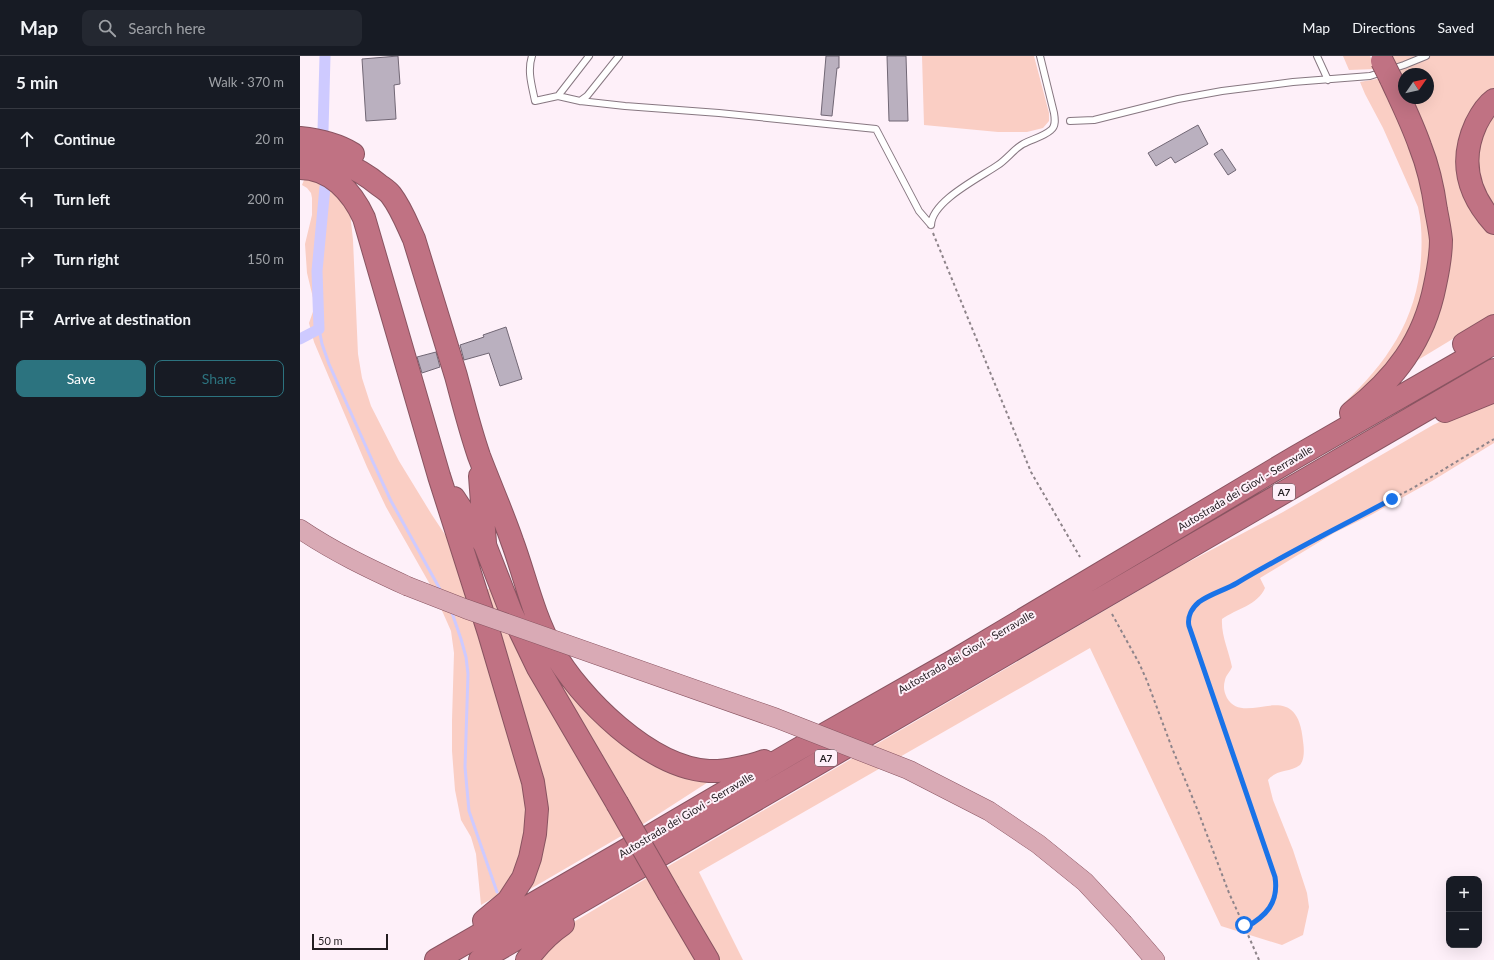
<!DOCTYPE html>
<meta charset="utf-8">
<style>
body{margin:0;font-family:Lato,sans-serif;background:#242831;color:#f1f3f6}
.controls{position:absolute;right:12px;bottom:12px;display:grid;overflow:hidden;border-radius:8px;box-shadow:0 4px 16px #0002}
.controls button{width:36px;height:36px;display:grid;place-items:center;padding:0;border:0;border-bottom:1px solid #363941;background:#171b24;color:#f1f3f6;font:20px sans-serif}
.compass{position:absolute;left:1098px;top:12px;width:36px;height:36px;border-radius:50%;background:#171b24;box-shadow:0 4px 16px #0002;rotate:56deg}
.scale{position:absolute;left:12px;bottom:10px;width:76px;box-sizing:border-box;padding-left:4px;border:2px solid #231d21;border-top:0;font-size:11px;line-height:14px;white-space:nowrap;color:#231d21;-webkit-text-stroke:3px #fef0f9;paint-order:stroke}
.stop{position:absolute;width:12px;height:12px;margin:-9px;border:3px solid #1a73e8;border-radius:50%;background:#fff}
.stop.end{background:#1a73e8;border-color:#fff;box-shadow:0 1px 4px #0008}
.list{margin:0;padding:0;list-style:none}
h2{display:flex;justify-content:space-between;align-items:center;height:52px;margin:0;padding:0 16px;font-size:17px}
h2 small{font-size:13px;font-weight:400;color:#9ea1a6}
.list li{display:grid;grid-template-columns:26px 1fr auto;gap:12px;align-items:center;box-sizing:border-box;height:60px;padding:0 16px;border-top:1px solid #363941}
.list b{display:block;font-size:15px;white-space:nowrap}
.list em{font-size:13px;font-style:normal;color:#9ea1a6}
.actions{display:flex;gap:8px;padding:12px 16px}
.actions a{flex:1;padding:9px 0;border:1px solid #2c737f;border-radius:8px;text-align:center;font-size:14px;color:#2c737f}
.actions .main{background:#2c737f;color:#fff}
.icon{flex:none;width:22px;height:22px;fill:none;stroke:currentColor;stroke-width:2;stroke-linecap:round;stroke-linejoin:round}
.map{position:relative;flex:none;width:1194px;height:904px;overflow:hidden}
header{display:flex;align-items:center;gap:24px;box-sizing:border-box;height:56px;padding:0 20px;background:#171b24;border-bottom:1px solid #363941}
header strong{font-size:19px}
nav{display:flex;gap:22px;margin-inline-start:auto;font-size:14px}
.search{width:280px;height:36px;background:#242831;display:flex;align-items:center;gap:10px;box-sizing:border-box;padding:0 14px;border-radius:8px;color:#9ea1a6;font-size:15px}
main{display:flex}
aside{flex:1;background:#171b24}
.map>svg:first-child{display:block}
.grass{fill:#facec4}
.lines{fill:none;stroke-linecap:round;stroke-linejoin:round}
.stream{stroke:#cecaff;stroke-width:3}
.canal{stroke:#cecaff;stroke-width:11}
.building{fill:#bab0bf;stroke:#716775}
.lane-casing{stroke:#877781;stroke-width:8}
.primary-casing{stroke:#895461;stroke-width:20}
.highway-casing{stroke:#895461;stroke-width:24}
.path{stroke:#8e848a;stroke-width:2;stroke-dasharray:3 3;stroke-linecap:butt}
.lane{stroke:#fff;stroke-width:6}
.primary{stroke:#d9aab5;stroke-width:19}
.highway{stroke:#c07283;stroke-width:22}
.primary-bridge-casing{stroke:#895461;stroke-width:20;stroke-linecap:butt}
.highway-bridge-casing{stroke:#895461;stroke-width:24;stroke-linecap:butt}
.primary-bridge{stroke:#d9aab5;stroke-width:19}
.highway-bridge{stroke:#c07283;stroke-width:22}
.route{stroke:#1a73e8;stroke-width:5}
.labels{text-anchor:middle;stroke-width:4;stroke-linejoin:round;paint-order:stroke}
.shield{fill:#fef0f9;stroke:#655c62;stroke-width:1}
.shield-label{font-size:10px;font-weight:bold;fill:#231d21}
.street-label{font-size:11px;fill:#231d21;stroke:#fef0f9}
</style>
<header>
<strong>Map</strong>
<div class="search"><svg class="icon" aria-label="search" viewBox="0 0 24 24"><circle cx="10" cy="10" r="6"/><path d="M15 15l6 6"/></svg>Search here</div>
<nav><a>Map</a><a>Directions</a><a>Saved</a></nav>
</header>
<main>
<aside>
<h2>5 min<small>Walk · 370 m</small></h2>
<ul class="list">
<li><svg class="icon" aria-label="ahead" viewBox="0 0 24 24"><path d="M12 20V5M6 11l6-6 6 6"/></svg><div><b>Continue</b></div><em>20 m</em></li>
<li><svg class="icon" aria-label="left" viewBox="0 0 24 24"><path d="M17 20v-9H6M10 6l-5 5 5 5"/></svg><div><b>Turn left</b></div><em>200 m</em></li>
<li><svg class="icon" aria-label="right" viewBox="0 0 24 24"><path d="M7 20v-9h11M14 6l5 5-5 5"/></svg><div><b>Turn right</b></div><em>150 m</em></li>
<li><svg class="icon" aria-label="arrive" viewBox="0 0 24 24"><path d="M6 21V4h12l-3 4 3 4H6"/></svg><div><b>Arrive at destination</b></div></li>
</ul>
<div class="actions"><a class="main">Save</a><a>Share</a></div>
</aside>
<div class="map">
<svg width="1194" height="904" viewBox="0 0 1194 904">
<rect width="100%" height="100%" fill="#fef0f9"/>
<path class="grass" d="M622,0H734L749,57V65L743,72L727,76H698L624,69Z
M1043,0H1070L1076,13L1049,14Z
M1086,0H1194V34L1163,74L1194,175V258L1108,310L1144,234L1107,42H1128V18H1104V34Z
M1082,22L1113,86L1135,202L1115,272L1076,326L1043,348C1086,308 1117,264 1121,203C1122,186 1122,168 1118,151L1083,72L1065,38L1060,26Z
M1194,53V156L1185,147L1172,101Z
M6,119L35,130L50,156L53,184L58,298L62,322L71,350L99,405L132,459L154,492L224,716L228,792L205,835L181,849L176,798L171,781L161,764L155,734L152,695V664L154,597L151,575L132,532L86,451L67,411L14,286L9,267L15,250L7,217L5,188L12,159V142L11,137L7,132L2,129Z
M1194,340V387L1132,425L1071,459L1034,477L960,522L965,532C958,549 936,553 922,563C921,580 929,595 932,611C930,616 926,619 925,624C923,631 924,636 927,642C945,673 997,617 1003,685C1004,692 1005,703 1000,709C990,717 978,712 968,724L973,744L993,794L1007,837L1009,851L1003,879L982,889L921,870L790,592L399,816L443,904H417L365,812L881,510L983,456L1133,369Z
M220,519L273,633L416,721L340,770L231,584L212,521Z
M191,532L323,779L220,839L239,803L184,535Z
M347,822L397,904H233L262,873Z"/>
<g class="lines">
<path class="stream" d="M19,273L22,288L29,308L72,404L91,445L141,535
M151,554L161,583L166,601L168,618L165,711L169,755L197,836"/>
<path class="canal" d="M23,75L25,0
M0,283L19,273L17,215L25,131"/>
</g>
<path class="building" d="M98,0L100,28L94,29L96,63L66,65L62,3Z
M526,0H539V12H537L532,60L521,59Z
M587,0H606L608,65H589Z
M898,69L908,88L875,107L871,101L856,110L848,97Z
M922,93L936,114L928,119L914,98Z
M206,271L222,323L200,330L189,297L164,304L160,289L184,281L183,279Z
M136,296L140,311L122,317L117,301Z"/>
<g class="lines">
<g class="lane-casing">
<path id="lane" d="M232,0C227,15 232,30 235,45L258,40L280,45L325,50L419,57L576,73L619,155L631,169
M1017,0L1028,24
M258,40L289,0
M280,45L287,40L319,0
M770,65L794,64L878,43L922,35L993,26L1070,20L1104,9L1126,0
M631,169C632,145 679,122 698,109C707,103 714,93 723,88C732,83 743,81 751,74C756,70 755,63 754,57L740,0"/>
</g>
<g class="primary-casing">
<path id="primary" d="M0,473C34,496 70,513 107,530
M824,868L855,904"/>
</g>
<g class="highway-casing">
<path id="highway" d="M1194,44C1187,49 1180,60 1176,68C1159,105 1168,138 1194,167
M0,82C19,84 37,88 53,98
M0,98C30,100 56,110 79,129C83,132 88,135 91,139C101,152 107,168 114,183C128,228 142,274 156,320C163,346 170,374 179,400C190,429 202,456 212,485C225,520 233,559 252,593C279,642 350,712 409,715C424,716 450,710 464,705
M0,112C31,112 52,136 64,162L139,420L189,577L233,726L237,753L235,778L230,802L223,822L208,845L184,865
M1164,288L1194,270
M1145,355L1194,335
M1051,357C1095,323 1124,285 1135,229C1138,215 1141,199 1141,184C1140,174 1138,164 1136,154C1133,132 1128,110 1120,90C1112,67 1101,45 1091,23
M180,420L185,487
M154,442L185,489L211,556L238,612L317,747
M369,838L408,904
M136,904L323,796L495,695L657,603L994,402L1194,287
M180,904L1194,314
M227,904C237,890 248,878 263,868"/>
</g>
<path class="path" d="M633,177L731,416L780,501
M812,558L839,607L847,625L872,692L898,755L929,837L945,872
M959,904L945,872C966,860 979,847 975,821L889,570L891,555L899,546L934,528L1014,483L1113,432L1194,383"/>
<use href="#lane" class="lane"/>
<use href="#primary" class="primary"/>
<use href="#highway" class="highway"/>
<g class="primary-bridge-casing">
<path id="primary-bridge" d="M107,530L166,553L476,662L609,714L689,755L738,788L785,826L824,868"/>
</g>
<g class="highway-bridge-casing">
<path id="highway-bridge" d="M1082,5L1091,23
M317,747L369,838"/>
</g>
<use href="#primary-bridge" class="primary-bridge"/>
<use href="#highway-bridge" class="highway-bridge"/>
</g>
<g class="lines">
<path class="route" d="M944,869L945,872C966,860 979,847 975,821L889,570C887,561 892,552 899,546C910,538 925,534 937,527C987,497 1040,471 1092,443"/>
</g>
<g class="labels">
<g class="shield">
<rect x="973" y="428" width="22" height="16" rx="3"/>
<rect x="515" y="694" width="22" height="16" rx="3"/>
</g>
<g class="shield-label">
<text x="984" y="440">A7</text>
<text x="526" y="706">A7</text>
</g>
<g class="street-label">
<text transform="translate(945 432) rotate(-31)" y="4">Autostrada dei Giovi - Serravalle</text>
<text transform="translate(666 596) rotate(-30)" y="4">Autostrada dei Giovi - Serravalle</text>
<text transform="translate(386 759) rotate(-31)" y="4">Autostrada dei Giovi - Serravalle</text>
</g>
</g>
</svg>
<div class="controls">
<button>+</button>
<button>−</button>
</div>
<svg class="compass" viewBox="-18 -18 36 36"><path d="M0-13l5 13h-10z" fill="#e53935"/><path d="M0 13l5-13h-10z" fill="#9ea1a6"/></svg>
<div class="scale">50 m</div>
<div class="stop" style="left:944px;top:869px"></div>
<div class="stop end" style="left:1092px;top:443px"></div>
</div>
</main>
